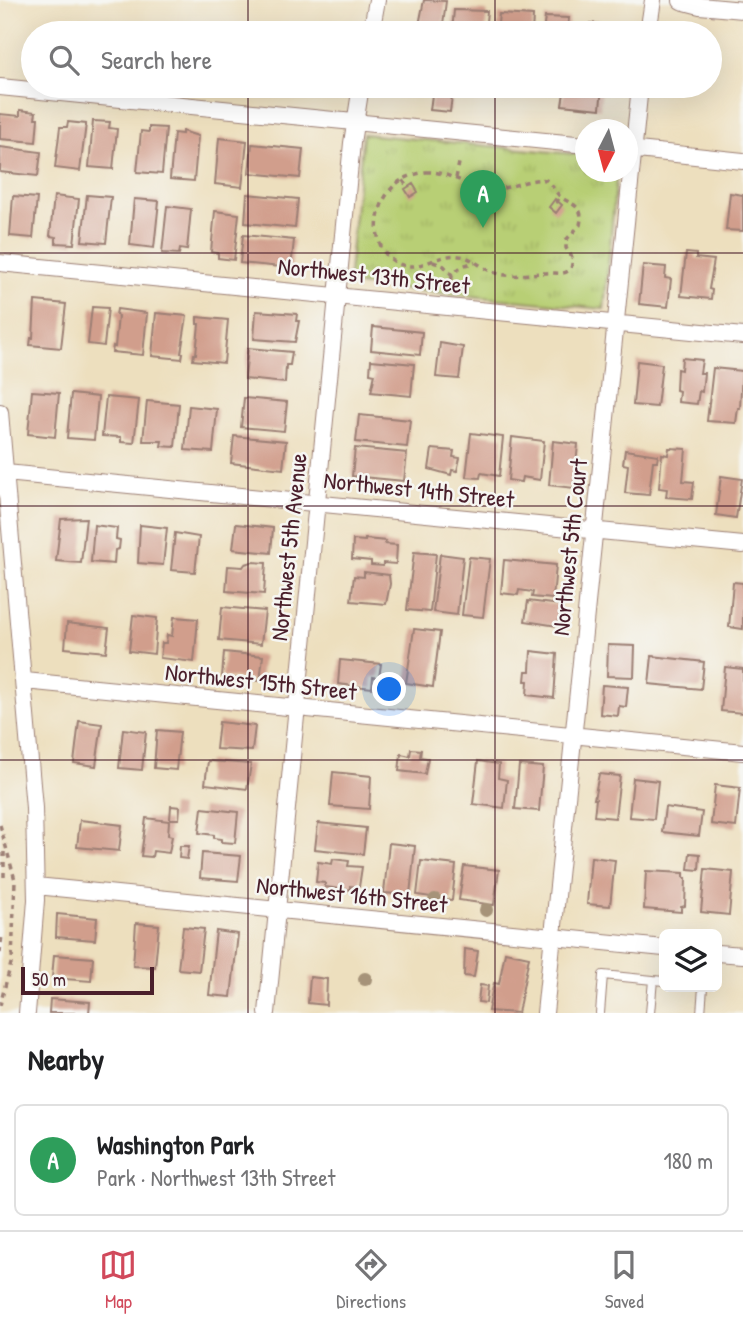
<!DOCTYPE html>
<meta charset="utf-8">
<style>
body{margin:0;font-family:"Patrick Hand",sans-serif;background:#f6f6f6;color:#202124}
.controls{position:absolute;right:21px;bottom:21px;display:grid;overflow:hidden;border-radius:10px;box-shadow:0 7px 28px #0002}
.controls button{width:63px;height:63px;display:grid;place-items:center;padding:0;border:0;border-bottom:2px solid #e0e0e0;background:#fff;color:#202124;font:35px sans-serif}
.compass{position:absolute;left:575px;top:119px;width:63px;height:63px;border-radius:50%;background:#fff;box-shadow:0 7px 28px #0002;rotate:186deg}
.scale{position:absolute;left:21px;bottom:18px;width:133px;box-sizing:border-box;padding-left:7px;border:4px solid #4a1f2b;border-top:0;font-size:19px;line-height:24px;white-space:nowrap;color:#4a1f2b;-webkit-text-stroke:5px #f6f6f2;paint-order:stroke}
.you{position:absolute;left:390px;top:690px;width:24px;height:24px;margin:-18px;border:5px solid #fff;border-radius:50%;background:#1a73e8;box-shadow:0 0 0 10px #1a73e833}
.badge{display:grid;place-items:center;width:46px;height:46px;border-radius:50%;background:#d1495b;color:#fff;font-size:23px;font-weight:700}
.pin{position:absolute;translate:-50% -58px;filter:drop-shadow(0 2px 4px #0008)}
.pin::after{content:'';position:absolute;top:37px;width:24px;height:21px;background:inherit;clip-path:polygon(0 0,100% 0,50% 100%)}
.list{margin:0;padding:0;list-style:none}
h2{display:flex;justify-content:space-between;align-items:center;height:91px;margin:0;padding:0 28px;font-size:30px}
h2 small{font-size:23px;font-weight:400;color:#757577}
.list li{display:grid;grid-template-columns:46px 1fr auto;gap:21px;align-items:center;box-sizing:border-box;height:112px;margin:0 14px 14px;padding:0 14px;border:2px solid #e0e0e0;border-radius:10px}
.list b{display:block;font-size:26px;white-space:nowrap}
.list p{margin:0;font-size:23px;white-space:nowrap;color:#757577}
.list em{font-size:23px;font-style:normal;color:#757577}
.icon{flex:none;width:38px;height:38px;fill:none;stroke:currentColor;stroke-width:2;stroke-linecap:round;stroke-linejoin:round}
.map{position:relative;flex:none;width:743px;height:1013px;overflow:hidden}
.search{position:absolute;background:#fff;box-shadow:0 7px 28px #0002;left:21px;right:21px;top:21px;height:77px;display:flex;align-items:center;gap:18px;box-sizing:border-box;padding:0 24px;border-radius:38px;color:#757577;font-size:26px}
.sheet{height:217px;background:#fff}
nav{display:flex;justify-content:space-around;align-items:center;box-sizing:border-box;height:98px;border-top:2px solid #e0e0e0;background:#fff;font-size:19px;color:#757577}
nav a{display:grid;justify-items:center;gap:4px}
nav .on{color:#d1495b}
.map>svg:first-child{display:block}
.park{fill:url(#park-tufts);stroke:#817750;stroke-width:2}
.building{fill:#d19e8c}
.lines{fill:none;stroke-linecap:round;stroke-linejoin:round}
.lane-casing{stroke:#9c7f74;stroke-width:10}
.street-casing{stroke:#9c7f74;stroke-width:18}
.path{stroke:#9c7f74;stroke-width:3.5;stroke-dasharray:5 5;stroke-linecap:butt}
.lane{stroke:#fff;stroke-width:8}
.street{stroke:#fff;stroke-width:16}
.tree{fill:#a69379}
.grid{fill:none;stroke:#4a1f2b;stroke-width:2;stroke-opacity:0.55}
.labels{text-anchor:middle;stroke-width:5;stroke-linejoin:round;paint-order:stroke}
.street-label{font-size:24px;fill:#4a1f2b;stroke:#f6f6f2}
</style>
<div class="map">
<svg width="743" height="1013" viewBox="0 0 743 1013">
<defs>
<pattern id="park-tufts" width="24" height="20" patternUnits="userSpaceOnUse" patternTransform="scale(1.75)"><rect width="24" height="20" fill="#b8cf74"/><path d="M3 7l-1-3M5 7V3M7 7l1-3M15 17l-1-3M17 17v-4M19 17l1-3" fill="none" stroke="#a0b165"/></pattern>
</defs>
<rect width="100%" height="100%" fill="#f6f6f2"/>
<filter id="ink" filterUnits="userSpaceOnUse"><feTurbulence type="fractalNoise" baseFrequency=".0143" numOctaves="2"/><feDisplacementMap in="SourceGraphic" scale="14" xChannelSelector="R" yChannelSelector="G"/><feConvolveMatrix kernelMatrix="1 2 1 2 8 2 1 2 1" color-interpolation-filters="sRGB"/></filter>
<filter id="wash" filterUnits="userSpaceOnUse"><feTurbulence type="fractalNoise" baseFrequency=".00686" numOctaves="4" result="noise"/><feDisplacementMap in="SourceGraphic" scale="28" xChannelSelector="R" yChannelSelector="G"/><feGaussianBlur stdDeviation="1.57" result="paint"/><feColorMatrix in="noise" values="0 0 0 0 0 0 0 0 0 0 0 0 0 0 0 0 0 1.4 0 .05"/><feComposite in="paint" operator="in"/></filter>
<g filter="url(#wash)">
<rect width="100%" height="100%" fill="#eddfbe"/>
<path class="park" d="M363,134L585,155L586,172H617L604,309L348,284Z"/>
<g id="blocks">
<path class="building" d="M424,0L446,1L442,33H421L422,25H419Z
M454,10L487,11L485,33L452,32Z
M499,14L533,16L532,33H497Z
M545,17L569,18L567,33H543Z
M590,23L623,26V33H589Z
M294,86H326L322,96L293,92Z
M565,86H602L600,109L562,105Z
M433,87L453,89L450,112L430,110Z
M20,110L36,112L35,118H38L36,142L0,139V114L20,116Z
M93,121L110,122L109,128L117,129L113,169L89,167Z
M68,122L86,124L80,171L55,168L60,127H67Z
M149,127L166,128L162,174L137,172L141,131L149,132Z
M182,131L198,136L194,181L170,179L174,133L182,134Z
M219,138L247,141L242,187L215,184Z
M252,144L303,149L300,178L249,173Z
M0,147L41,152L38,176L0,172Z
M413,184L418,192L410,197L405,189Z
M730,193L743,195V231L726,230Z
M247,194L298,199L295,228L245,223Z
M87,195L111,197L106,243L82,241Z
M13,196L37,198L33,238L10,236Z
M54,196L79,199L74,244L56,243V237L50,236Z
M134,199L159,201L154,248L130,245Z
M555,199L562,205L556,213L549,207Z
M167,206L191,209L187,250L180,249L179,254L162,253Z
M215,211L239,214L234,260L218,258V253L211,252Z
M243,235L294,240L291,268L240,263Z
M686,253L696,254V258L714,260L709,289L712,290L711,299L681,296Z
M643,265L666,267L665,278L671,279L668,307L639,304Z
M35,301L66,304L61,348L30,345L31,338H33Z
M92,307L108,308L104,346L88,344Z
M117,309L147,313L143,355L112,352L113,346L115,347L118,316L116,315Z
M256,311L297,314L296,321H299L295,342L254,339Z
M156,313L187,316L181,353H183L182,359L152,356Z
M197,317L228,320L224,363L193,360L194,354H196L199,324H197Z
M373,327L422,332L420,355L371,350Z
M440,343L463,347L459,379L436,377Z
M248,348L292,352L290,365H286L285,383L245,379Z
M682,358L702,360L700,373H704L702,392L699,391L697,404L678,402L679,391L676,390L677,369L681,370Z
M371,360L414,364L411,396L371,392L375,374L370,373Z
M637,361L662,364L657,407L633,405Z
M713,368L742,371L740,408H738L736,423L707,421Z
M32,391L59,393L55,437L28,434Z
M71,394L98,397L94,440L67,438Z
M106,397L139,400L134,443L121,442V437L102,436Z
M244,398L287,402L284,431L241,427Z
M147,401L179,404L175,447L161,446L162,441H143Z
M189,406L217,409L213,452L185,450Z
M359,415L410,420L407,447L356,442Z
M471,433L503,437L499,476L481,473L480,478L466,477Z
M234,436L286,441L283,469L231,463Z
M512,437L544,441L540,480L522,477L521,482L508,480Z
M553,441L578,444L574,488L549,485Z
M355,448L407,453L404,481L352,476Z
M669,448L686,449L683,481L694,482L692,499L666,497L667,489L659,488L662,454L668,455Z
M432,449L454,451L453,457L460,458L457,471L452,470L451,475L429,469Z
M625,450L658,455L657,461H653L649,495L625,493L628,465L623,464Z
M721,476L742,479L736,518L716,515Z
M86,518L81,563L56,561L61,519Z
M236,524L273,528L271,553L233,549Z
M94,525L117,528L116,539L120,540L119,549L115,550L114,564L91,562Z
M140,525L167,528L163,565L138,563Z
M175,533L199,537L195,572L171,570Z
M365,539L386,541L385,544L397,545L396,564L383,563V566L371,565V561L352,559L353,540L365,541Z
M414,552L436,554L430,612L407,610Z
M440,554L463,557L457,615L433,612Z
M469,557L490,559L483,617L462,615Z
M504,560L556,565L553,599L532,597L533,592L519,590L518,595L501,593Z
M252,562L266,563L264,594L226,591L228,566L243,567L245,564Z
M364,572L389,575L390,584L386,604L351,601L354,576L364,577Z
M733,582L743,583V629L729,627Z
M528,601L561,605L558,626L525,621Z
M222,607L265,611L261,644L219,640Z
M133,615L157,618L154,654L129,651Z
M174,617L198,619L194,662L160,658L162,643H166L167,635L172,636Z
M67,623L109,628L106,652L65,648Z
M414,629L440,632L433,687L406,683Z
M608,645L635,646L634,677L607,676Z
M531,651L557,654L554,698L527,695L528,681H525L526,671H530Z
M224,652L263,656L260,681L222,677Z
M652,656L704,662L701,689L649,684Z
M340,660L381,664L379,678L373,677L372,688L338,684Z
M725,667L743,669V713L721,711Z
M602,685L628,687L626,707L619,706L618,716L600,714Z
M79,721L102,724L96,766L74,763Z
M219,722L255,726L252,751L216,749Z
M123,729L146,732L142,770L119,768Z
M157,730L180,732L176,770L154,768Z
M411,749L421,750L420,757L428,758L425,774L399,771L401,754L410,756Z
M208,761L251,764L247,789L205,784Z
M478,761L499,764L498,778L507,780L504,808L473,804Z
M519,765L543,767L539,811L515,809Z
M333,772L371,776L369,809L330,806Z
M599,774L620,776L615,818L594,816L596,799H594Z
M633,778L658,781L654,819L629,817Z
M715,785L740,788L736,827L711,824Z
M171,806L180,807L179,819H170Z
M665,807L702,812L699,836L662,832Z
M202,808L238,812L235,843L221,842V839L214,838V835L199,833Z
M146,818L169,821L168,835L172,836L169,853L153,851L152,857L141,856Z
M80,820L122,825L119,851L77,847Z
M318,823L366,828L363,854L315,849Z
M389,843L415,846L410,895L384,893Z
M180,846H189L187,859L179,858Z
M202,853L241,856L238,881L200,878Z
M690,853L700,854L699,870L688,869Z
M591,857L615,860L610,906L587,904Z
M333,859L349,861L348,866L362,867L359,887L350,886V890L325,887V883L316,882L318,862L332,864Z
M421,861L456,865L452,900L417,895Z
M464,866L499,870L494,905L459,900Z
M705,869L733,872L729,915L701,912Z
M646,871L684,873V878H686L685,906L681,907V912L644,909Z
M57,914L97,918L95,940L56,937Z
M136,923L159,925L155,967L133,966Z
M183,927L204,929L199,971L178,969Z
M216,931L238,934L231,997L209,995Z
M465,949L478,951L474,977L464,976Z
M505,952L529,957L518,1013L488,1011L494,983L499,984Z
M54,955L93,958L91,981L52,978Z
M310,977L327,979L326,1005L308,1003Z
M480,985L488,986L486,1003L478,1002Z
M50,999L90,1002L89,1013H49Z"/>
</g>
</g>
<g filter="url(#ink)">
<use href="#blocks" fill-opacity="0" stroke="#9c7f74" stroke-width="2"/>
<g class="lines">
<g class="lane-casing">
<path id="lane" d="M600,1013L603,975L653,980
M650,1013L653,980L664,981
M701,1013L703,987"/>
</g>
<g class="street-casing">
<path id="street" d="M681,1L700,6L743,10
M371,33L377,0
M648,33L653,0
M0,87L586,145
M628,149L743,161
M0,263L743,336
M0,412L34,808L36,900L27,1013
M6,473L743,545
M25,681L743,752
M36,886L664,948
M717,953L743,955
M267,1013L352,143L361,86
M545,1013L640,86"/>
</g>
<path class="path" d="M426,172C450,171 467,188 491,189C510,190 530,177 546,180C553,185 556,194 562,198C575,206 584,207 580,225L566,240V248L573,259L571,269C563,276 556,272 546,273C525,273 509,280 488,270C478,265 471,257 460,256C437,252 420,274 397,263C369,249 374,207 392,188C401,178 414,174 426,172Z
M456,178L459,163
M403,180L408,188
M556,203L560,197
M433,262L444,266L452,275L462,266L475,262
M451,290L452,275
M0,825L15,880L12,960L0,1005
M4,877V848
M0,953L2,935"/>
<use href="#lane" class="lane"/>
<use href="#street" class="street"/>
</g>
<g class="tree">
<circle cx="435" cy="900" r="7"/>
<circle cx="486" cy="910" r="7"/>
<circle cx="365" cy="979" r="7"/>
</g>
</g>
<path class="grid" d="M248,0V33M495,0V33M248,86V1013M495,86V1013M0,253H743M0,506H743M0,760H743"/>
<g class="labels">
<g class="street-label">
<text transform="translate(374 276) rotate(6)" y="8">Northwest 13th Street</text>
<text transform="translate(419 490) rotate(6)" y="8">Northwest 14th Street</text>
<text transform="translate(289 547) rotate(-84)" y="8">Northwest 5th Avenue</text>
<text transform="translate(570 547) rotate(-84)" y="8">Northwest 5th Court</text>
<text transform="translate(261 682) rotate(6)" y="8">Northwest 15th Street</text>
<text transform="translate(352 895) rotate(6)" y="8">Northwest 16th Street</text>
</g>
</g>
</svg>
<div class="controls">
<button><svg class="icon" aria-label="layers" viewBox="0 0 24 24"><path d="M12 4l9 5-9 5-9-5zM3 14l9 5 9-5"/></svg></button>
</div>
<svg class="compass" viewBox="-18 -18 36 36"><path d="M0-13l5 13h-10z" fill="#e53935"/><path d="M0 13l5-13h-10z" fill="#757577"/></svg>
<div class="scale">50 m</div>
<div class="you"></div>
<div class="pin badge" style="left:483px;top:228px;background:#2e9e5b">A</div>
<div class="search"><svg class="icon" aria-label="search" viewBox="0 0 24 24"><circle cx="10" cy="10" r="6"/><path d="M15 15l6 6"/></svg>Search here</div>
</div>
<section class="sheet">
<h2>Nearby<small></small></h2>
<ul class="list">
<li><span class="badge" style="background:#2e9e5b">A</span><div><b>Washington Park</b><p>Park · Northwest 13th Street</p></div><em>180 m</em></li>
</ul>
</section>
<nav>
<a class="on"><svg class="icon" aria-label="map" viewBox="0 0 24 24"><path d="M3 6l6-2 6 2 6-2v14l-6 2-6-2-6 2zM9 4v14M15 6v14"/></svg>Map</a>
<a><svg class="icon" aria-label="directions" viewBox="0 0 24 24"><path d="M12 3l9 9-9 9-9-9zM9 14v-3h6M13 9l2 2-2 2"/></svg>Directions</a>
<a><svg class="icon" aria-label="saved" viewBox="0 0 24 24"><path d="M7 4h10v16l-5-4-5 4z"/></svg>Saved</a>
</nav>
